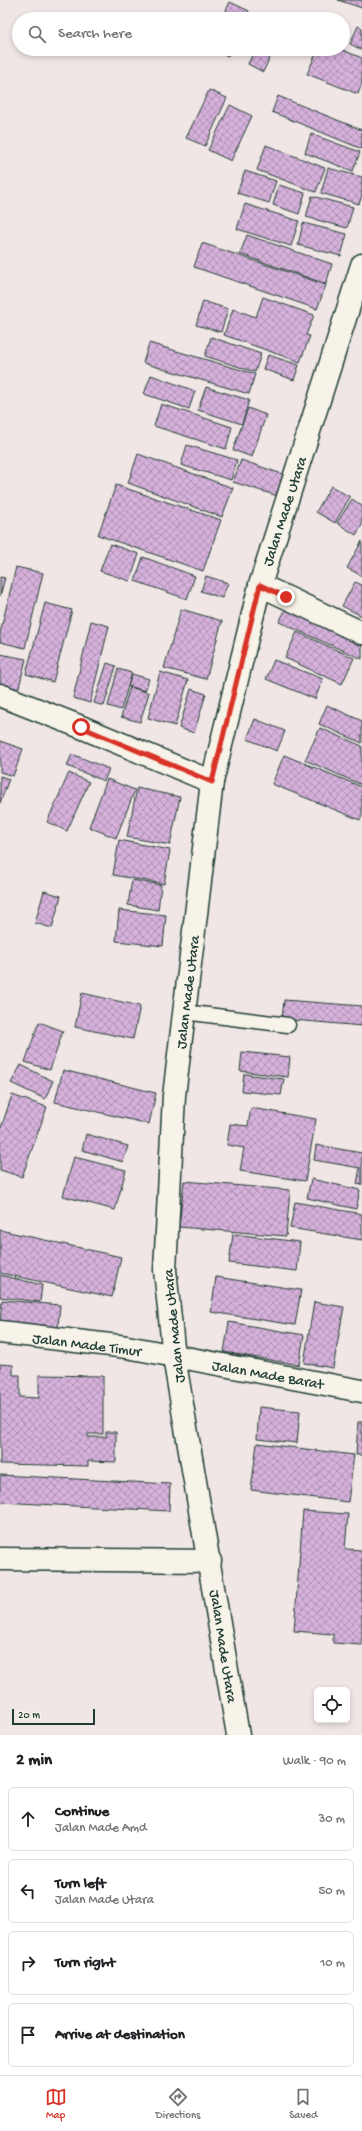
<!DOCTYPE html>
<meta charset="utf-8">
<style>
body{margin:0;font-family:"Gochi Hand",sans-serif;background:#f6f6f6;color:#202124}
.controls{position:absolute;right:12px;bottom:12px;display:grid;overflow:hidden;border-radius:6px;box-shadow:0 2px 6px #0003}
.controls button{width:36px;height:36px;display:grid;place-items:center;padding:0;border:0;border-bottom:1px solid #e0e0e0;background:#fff;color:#202124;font:20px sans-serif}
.scale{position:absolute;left:12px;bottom:10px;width:83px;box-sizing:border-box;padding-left:4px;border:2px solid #1f3d34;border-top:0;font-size:11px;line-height:14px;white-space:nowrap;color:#1f3d34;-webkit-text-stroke:3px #f7f3e8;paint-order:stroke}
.stop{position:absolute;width:12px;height:12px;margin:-9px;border:3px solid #d93025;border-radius:50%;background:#fff}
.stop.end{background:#d93025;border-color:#fff;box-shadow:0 1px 4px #0008}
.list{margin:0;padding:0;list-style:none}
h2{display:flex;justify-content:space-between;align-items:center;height:52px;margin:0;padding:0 16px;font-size:17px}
h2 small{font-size:13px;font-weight:400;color:#757577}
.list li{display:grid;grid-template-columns:26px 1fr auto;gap:12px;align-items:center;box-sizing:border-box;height:64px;margin:0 8px 8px;padding:0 8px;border:1px solid #e0e0e0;border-radius:6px}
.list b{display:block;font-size:15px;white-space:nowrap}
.list p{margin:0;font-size:13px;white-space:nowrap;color:#757577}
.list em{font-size:13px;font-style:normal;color:#757577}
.icon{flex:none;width:22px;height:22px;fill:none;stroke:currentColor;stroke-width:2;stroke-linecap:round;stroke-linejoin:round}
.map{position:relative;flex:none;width:362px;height:1735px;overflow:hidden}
.search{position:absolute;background:#fff;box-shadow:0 2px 6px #0003;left:12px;right:12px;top:12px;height:44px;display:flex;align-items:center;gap:10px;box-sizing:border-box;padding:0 14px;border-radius:22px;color:#757577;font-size:15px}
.sheet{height:340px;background:#fff}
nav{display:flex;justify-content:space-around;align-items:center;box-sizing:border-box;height:56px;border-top:1px solid #e0e0e0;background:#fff;font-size:11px;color:#757577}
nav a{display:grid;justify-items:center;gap:2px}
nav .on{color:#d93025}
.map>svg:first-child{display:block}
.building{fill:url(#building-cross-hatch);stroke:#1f3d34}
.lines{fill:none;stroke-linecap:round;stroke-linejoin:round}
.service-casing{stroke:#1f3d34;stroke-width:17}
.minor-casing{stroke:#1f3d34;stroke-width:25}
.tertiary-casing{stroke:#1f3d34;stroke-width:25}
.service{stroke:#f7f3e8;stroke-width:14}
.minor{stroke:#f7f3e8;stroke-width:22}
.tertiary{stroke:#f7f3e8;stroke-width:22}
.route{stroke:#d93025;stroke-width:5}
.labels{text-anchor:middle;stroke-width:3;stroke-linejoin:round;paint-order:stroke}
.street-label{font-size:15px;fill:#1f3d34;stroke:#f7f3e8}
</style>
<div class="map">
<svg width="362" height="1735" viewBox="0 0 362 1735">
<defs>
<pattern id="building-cross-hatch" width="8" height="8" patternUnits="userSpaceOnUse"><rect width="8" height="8" fill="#d6b1db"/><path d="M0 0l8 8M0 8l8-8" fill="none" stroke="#ad91b2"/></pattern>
</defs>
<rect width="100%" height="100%" fill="#f0e6e5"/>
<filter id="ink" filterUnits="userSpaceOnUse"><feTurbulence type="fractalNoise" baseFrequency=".025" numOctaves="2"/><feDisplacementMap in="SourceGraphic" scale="8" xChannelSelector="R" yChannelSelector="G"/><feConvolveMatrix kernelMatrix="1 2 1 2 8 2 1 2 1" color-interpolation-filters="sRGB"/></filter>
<g filter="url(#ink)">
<path class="building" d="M338,0H362V8Z
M230,2L249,11L246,19H222Z
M358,26L362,28V50L350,44Z
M213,49H231L228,56Z
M255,49H274L263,72L248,64Z
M318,49H340L362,58V83L358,94L307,74Z
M209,90L227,98L205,146L186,138Z
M278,96L362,130V149L272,112Z
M230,105L252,116L231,161L208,150Z
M311,134L360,152L353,171L305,153Z
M266,145L325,168L316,192L257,170Z
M328,168L362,177V195L359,204L321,193Z
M245,171L276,181L269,203L237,193Z
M279,185L305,193L299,214L273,205Z
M312,196L353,207L347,228L306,217Z
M245,204L299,221L291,246L237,229Z
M303,223L347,234L341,256L298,245Z
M247,235L332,264L326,284L240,254Z
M202,243L326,285L317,309L194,267Z
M263,297L314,315L306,335L310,336L300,362L224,335L233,309L256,317Z
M203,301L228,309L221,332L196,325Z
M211,337L261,354L255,372L205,356Z
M149,343L255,374L249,394L143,363Z
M268,355L299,365L294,380L263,369Z
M151,375L195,391L189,409L144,394Z
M206,387L249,400L242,424L198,410Z
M161,404L232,427L226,449L154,426Z
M248,408L266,415L252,457L233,450Z
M187,445L237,460L231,480L181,465Z
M138,454L233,488L222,517L128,483Z
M241,460L288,476L281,497L233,482Z
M116,485L221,520L203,571L98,535Z
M331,486L350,497L335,523L316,512Z
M352,499L362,506V525L356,535L337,523Z
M362,541V576L347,568Z
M110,544L139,554L130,581L100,571Z
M143,557L195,576L187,599L135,581Z
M16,567L43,573L25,648L0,642V633Z
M206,576L228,583L222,598L201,591Z
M0,577L5,578L0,596Z
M355,582L362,585V616L342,606Z
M45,603L72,610L53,682L26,674Z
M287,607L362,641V659L279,622Z
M181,609L222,621L206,679L164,668Z
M91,621L109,626L90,703L73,698Z
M297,632L354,658L342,684L285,658Z
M0,654L26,659L18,691L0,687Z
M274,660L323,679L315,699L266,679Z
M107,663L116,666L104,706L94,703Z
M118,669L132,673L121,710L108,706Z
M160,672L188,680L175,726L148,718Z
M132,674L149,679L145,691L128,686Z
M130,687L149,693L140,722L121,717Z
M191,689L206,694L194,733L179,728Z
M327,705L362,721V743L319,724Z
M255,719L285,731L277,751L247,739Z
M320,728L362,746V785L305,760Z
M0,741L23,749L13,776L0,772Z
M72,754L109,769L104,781L67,766Z
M284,755L362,787V816L360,820L272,784Z
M69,773L89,782L67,831L47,822Z
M0,776L9,779L0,803Z
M107,779L135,790L116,838L89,827Z
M137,788L180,797L170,845L127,837Z
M119,840L170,850L164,884L113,875Z
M132,880L161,885L158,910L128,905Z
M44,891L61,896L52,928L35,923Z
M119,910L166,915L163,946L116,941Z
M82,993L140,1006L133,1039L75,1027Z
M284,1000L362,1006V1026L282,1019Z
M39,1022L63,1031L50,1070L25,1062Z
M242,1052L290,1057L288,1077L240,1071Z
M21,1065L53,1081L45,1099L11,1083Z
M63,1070L156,1093L149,1124L55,1102Z
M244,1074L284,1079L281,1095L242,1091Z
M12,1095L47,1107L22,1177L0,1170V1131Z
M251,1108L316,1119L305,1181L240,1171L244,1148L227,1145L230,1124L248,1126Z
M86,1134L128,1146L123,1162L82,1150Z
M316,1145L362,1153V1185L357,1184L360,1168L314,1160Z
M74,1157L126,1170L115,1210L63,1196Z
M311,1179L360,1190L356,1209L307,1198Z
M184,1181L290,1190L286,1236L179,1227Z
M295,1202L362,1214V1240L290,1228Z
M0,1230L121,1257L112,1297L0,1273Z
M233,1234L300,1242L297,1271L229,1263Z
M0,1275L42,1285L40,1302L0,1297Z
M216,1277L301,1290L295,1325L211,1312Z
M2,1300L60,1305L58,1327L0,1322Z
M314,1302L344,1307L333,1368L304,1363Z
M229,1322L304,1335L299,1365L224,1352Z
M0,1364L13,1365V1375H20V1397L39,1398V1375L103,1376V1434H88V1437H106V1432H116V1462L88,1461V1466L0,1464Z
M259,1407L300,1411L297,1443L257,1439Z
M358,1422H362V1455H356Z
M257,1443L354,1455L348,1502L251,1490Z
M0,1475L170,1484L169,1511L0,1502Z
M303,1511L348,1514L345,1549L362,1550V1645L333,1643V1634L294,1631Z"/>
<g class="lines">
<g class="service-casing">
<path id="service" d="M184,1012L288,1025"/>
</g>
<g class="minor-casing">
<path id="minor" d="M260,585L362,633
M0,695L81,727L212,782
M0,1332L127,1347L362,1391
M0,1559L210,1561"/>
</g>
<g class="tertiary-casing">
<path id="tertiary" d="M238,1735L174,1357L165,1270L174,1096L212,782L260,585L362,265"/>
</g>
<use href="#service" class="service"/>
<use href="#minor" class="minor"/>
<use href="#tertiary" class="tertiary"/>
</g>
</g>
<g class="lines" filter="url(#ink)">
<path class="route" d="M81,727L212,782L260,585L286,597"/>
</g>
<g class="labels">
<g class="street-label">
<text transform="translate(284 511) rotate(-72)" y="5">Jalan Made Utara</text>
<text transform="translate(187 992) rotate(-83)" y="5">Jalan Made Utara</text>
<text transform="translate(173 1326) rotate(-96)" y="5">Jalan Made Utara</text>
<text transform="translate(87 1344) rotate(7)" y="5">Jalan Made Timur</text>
<text transform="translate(268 1374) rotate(10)" y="5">Jalan Made Barat</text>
<text transform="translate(224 1646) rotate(81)" y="5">Jalan Made Utara</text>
</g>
</g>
</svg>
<div class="controls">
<button><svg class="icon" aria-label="locate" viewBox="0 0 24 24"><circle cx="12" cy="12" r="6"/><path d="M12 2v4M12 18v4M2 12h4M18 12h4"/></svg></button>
</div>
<div class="scale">20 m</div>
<div class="stop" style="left:81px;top:727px"></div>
<div class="stop end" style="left:286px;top:597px"></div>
<div class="search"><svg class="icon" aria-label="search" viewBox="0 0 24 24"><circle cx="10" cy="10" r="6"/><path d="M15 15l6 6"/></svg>Search here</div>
</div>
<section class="sheet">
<h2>2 min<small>Walk · 90 m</small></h2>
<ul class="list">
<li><svg class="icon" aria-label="ahead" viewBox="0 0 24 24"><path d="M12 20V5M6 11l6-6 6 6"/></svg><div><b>Continue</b><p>Jalan Made Amd</p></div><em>30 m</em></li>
<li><svg class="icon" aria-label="left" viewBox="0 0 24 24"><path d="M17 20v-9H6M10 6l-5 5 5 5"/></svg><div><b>Turn left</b><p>Jalan Made Utara</p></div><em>50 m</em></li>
<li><svg class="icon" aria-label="right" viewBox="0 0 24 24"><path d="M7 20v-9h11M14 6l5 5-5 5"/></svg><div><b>Turn right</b></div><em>10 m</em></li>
<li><svg class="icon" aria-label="arrive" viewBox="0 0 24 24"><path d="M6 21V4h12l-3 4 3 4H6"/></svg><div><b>Arrive at destination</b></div></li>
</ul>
</section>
<nav>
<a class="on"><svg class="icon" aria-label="map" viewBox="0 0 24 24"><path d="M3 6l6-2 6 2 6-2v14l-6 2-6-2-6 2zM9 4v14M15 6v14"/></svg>Map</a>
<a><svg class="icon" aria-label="directions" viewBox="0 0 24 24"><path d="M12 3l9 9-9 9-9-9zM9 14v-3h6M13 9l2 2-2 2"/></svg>Directions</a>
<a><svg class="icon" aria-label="saved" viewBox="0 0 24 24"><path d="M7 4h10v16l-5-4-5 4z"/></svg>Saved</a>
</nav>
